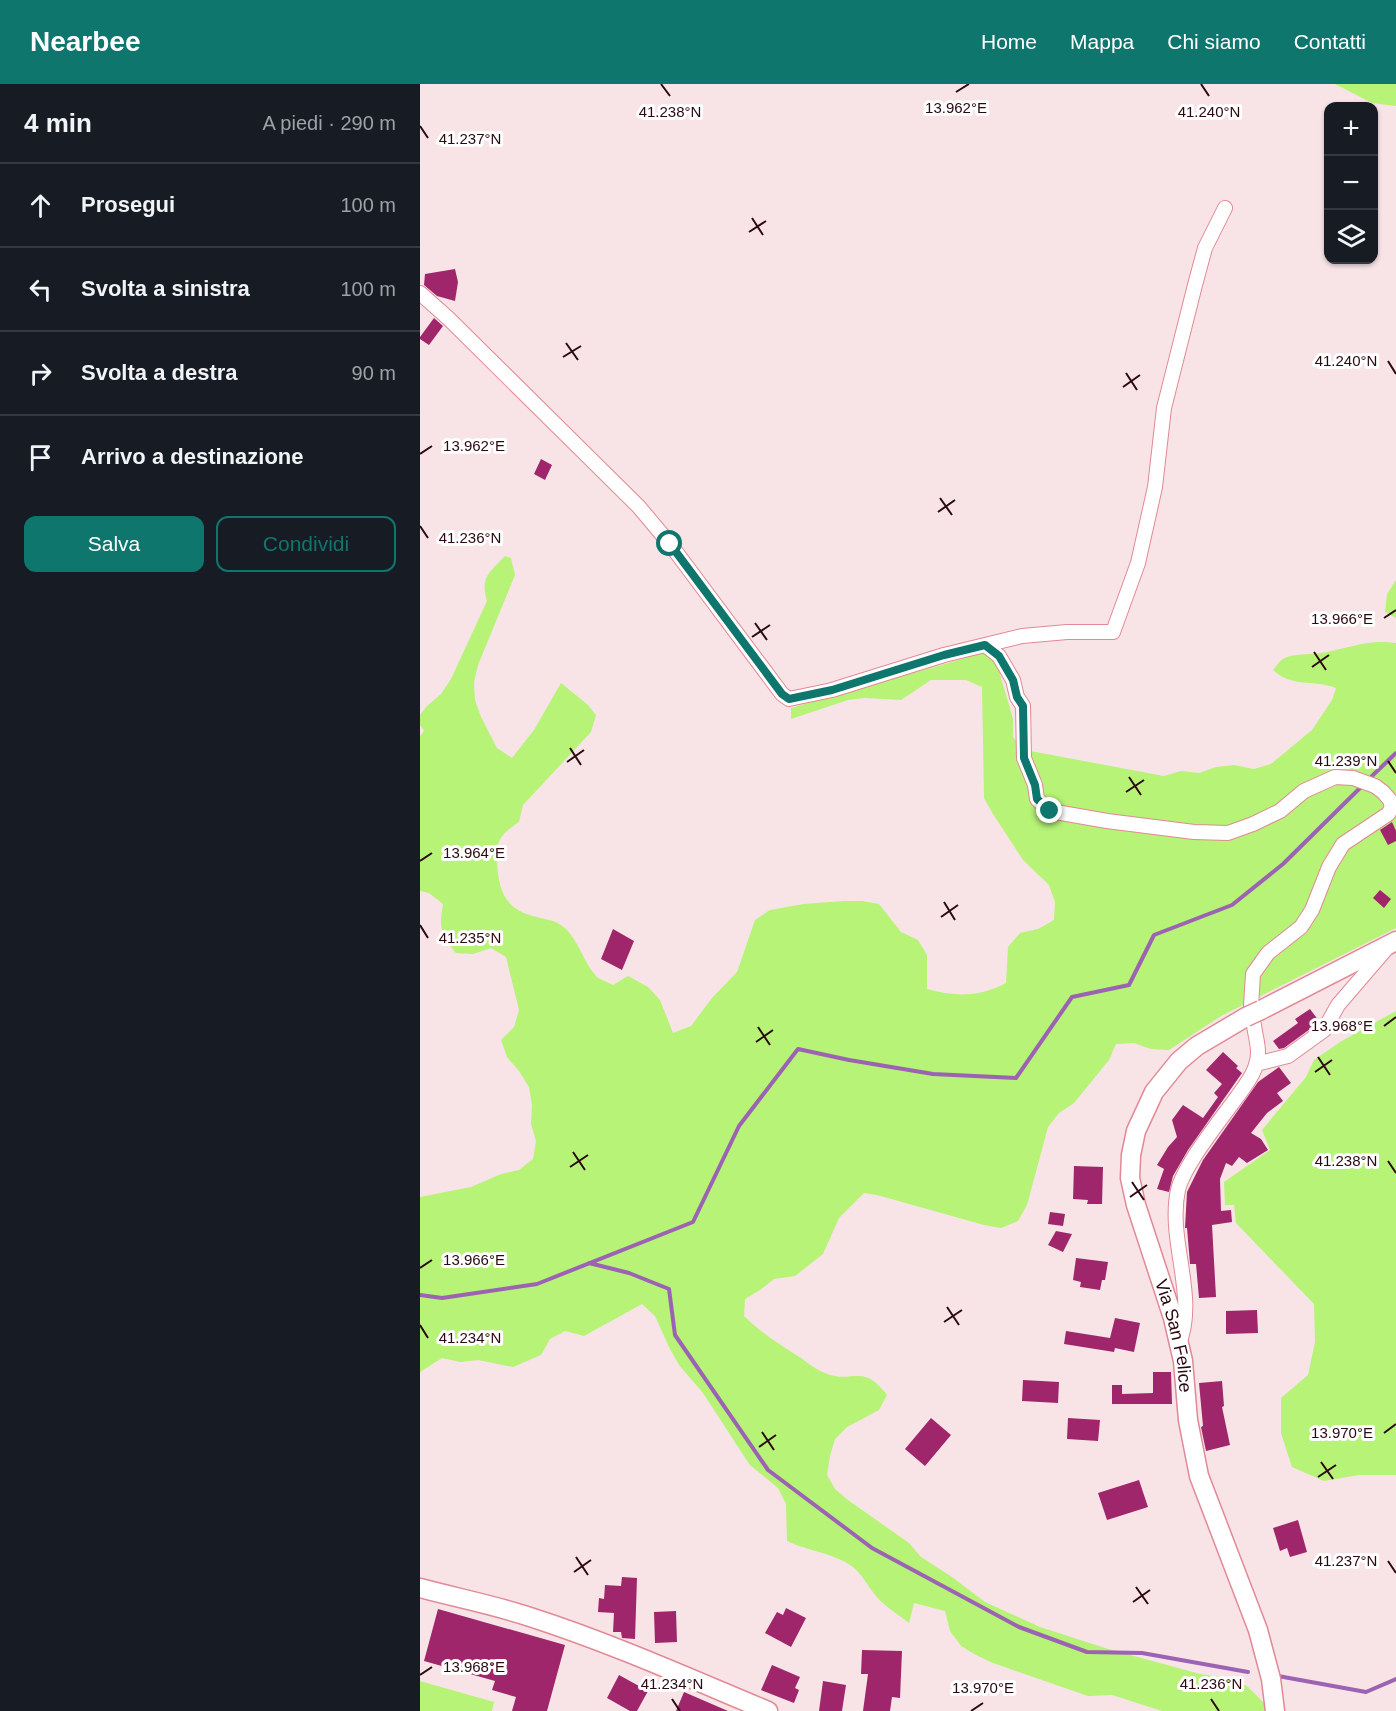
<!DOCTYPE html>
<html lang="it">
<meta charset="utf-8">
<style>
body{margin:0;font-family:Helvetica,sans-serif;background:#20242c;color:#f1f3f6}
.controls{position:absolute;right:18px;top:18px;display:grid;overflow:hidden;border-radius:12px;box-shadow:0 2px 4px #0004}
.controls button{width:54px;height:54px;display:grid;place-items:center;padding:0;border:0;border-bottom:2px solid #363941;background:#171b24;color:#f1f3f6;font:30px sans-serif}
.stop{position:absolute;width:18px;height:18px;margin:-14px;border:4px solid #0f766e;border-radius:50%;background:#fff}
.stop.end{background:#0f766e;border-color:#fff;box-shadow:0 2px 6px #0008}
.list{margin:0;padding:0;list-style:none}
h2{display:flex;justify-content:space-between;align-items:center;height:78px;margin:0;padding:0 24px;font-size:26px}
h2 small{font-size:20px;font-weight:400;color:#9ea1a6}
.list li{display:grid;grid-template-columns:39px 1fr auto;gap:18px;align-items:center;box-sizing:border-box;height:84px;padding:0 24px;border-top:2px solid #363941}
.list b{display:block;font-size:22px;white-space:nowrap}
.list em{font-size:20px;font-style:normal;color:#9ea1a6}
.actions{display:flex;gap:12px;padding:18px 24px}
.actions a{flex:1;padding:14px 0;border:2px solid #0f766e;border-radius:12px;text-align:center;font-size:21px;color:#0f766e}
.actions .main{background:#0f766e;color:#fff}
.icon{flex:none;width:33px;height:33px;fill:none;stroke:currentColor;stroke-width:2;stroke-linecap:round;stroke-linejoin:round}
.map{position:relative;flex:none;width:976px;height:1627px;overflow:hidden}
header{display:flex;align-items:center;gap:36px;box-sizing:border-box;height:84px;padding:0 30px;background:#0f766e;color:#fff}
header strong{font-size:28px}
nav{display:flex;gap:33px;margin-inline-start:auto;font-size:21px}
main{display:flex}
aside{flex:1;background:#171b24}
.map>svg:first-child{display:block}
.green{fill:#b6f376}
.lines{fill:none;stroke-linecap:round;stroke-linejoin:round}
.stream{stroke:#9c62b3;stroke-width:4}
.building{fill:#9f266b}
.street-casing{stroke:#e28996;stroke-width:16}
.secondary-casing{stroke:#e28996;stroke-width:21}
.street{stroke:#fff;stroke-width:14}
.secondary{stroke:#fff;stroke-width:18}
.secondary-bridge-casing{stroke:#e28996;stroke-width:21;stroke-linecap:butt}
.secondary-bridge{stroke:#fff;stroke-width:18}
.route{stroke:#0f766e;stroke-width:8}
.ticks{fill:none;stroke:#2b0a11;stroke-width:2}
.labels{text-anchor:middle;stroke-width:6;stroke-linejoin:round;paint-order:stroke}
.street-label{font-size:18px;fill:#2b0a11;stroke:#fff}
.ticks-label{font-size:15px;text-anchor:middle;fill:#2b0a11;stroke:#fff;stroke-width:6;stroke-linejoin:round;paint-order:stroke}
</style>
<header>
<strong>Nearbee</strong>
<nav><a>Home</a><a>Mappa</a><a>Chi siamo</a><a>Contatti</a></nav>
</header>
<main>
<aside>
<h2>4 min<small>A piedi · 290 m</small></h2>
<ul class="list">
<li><svg class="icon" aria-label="ahead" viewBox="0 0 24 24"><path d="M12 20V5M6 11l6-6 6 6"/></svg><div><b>Prosegui</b></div><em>100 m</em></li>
<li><svg class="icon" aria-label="left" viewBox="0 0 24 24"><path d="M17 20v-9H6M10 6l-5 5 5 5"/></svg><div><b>Svolta a sinistra</b></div><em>100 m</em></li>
<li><svg class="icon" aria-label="right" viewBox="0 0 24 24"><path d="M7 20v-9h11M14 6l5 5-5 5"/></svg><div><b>Svolta a destra</b></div><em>90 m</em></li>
<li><svg class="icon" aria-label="arrive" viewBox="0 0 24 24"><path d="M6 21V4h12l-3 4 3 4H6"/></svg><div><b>Arrivo a destinazione</b></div></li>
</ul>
<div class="actions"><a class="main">Salva</a><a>Condividi</a></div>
</aside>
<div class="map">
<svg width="976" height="1627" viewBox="0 0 976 1627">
<rect width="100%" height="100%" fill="#f8e4e6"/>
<path class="green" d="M915,0H976V22L952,19Z
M85,472L91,474L95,491L58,581L54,598L55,616L61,633L77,664L92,674L114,646L141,599L168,621L176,631L171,648L103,721L99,738C81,750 75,757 77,779C79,809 86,826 117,833C131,837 134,835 146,845C159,858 164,879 176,892C180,896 188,898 193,901L208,892L228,903L240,916L253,949L271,942L292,914L317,888L335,836L350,826L384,820L424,817H442L459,820L481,848L498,856L507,871V905C535,913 560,913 586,899L588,863L600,849L618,845L634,836L635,818L629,801L603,776L573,730L564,714L562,603L546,596H511L481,616L445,614L428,616L371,635V624L563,569L577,580L593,635V653L605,666L744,692L761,687L779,689L796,683L814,681L834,685L851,680L892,646L912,616L916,604C893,595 872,604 853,586C856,583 859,577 863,575C874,569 889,571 901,569C928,565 946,555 976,559V844L801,932L749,966L731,965L714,959L696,960L689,976L654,1019L639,1029L628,1043L607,1121L598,1137L581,1144L564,1141L457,1111L444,1109L419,1134L403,1170L375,1192L354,1195L340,1206L325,1215L324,1232C341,1249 361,1261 381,1274C388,1279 396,1286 405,1289C433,1301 442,1278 467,1311L459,1326L427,1343L415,1355L410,1372L407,1391L415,1405L428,1416L489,1459L501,1473L532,1493L565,1518L620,1543L685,1564L780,1590L813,1595L827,1602L844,1619L845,1627H742L692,1611L668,1612L573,1579L556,1571L541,1562L530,1547L525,1527L494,1519L489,1539C478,1530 465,1523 456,1512C448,1503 443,1491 433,1483C414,1469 388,1467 367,1457L366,1420L358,1404L330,1381L320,1366L283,1309L259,1281L250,1265L235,1232L222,1220L164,1252L145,1247L130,1255L121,1271L93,1283L58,1276L40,1278L22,1274L0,1288V1113L51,1103L81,1090L99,1086L113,1075L116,1057L111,1040L112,1021L109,1003L99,987L87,973L81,956L94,943L99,926L86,873L71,864L53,870L36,869C20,851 19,844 23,820L9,809L0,807V652L4,647L0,641V631L7,622L21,610L31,595L67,517C60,493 69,489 85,472Z
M976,496V534L965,528L967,510Z
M976,927V1391H939L904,1397L872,1383L861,1349V1314L888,1291L895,1258L894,1220L816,1139L814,1121H805L804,1098L850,1066L842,1046L886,993L894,976L920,958Z
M0,1597L74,1618L72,1627H0Z"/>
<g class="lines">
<path class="stream" d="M952,692L976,669
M169,1179L209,1189L249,1205L255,1251L348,1386L452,1464L599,1543L667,1568L722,1569L828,1588
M0,1211L22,1214L117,1200L273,1138L319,1042L378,965L429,976L513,990L596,994L652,913L709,901L734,851L812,821L863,780L940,704
M858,1592L946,1608L976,1595"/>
</g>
<path class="building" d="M35,185L38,198L35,217L17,212L4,201L5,190Z
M14,234L23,242L9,261L0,255V253Z
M121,375L132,381L125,396L114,390Z
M972,738L976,747V757L968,761L960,746Z
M960,806L971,815L964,824L953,814Z
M193,845L214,857L202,886L181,875Z
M890,925L899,937L897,940L864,964L859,965L853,957L878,939L875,935Z
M803,968L818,982L816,984L822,989L768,1066L753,1092L749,1108L737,1105L744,1085L737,1081L748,1063L757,1053L752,1036L763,1021L783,1034L798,1013L794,1009L802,1000L786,986Z
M859,983L871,999L857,1009L863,1017L847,1029L831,1049L841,1055L848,1066L827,1079L819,1073L812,1082L806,1079L800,1095L801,1127L811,1126L812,1138L792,1141L796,1213L779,1214L776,1180H770L767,1144H765L767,1108L783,1076L838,998Z
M654,1082L683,1083L682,1120H667L668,1116L653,1115Z
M630,1128L645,1130L643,1142L628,1140Z
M636,1147L652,1150L643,1168L628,1161Z
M656,1174L688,1178L685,1196H682L680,1206L660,1203L661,1198L653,1196Z
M837,1226L838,1249L806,1250V1227Z
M695,1234L720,1239L714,1268L695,1264L694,1268L644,1260L646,1247L690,1254Z
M733,1288H751L752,1320H692V1301H702V1310L733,1309Z
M603,1296L639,1298L638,1319L602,1317Z
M802,1297L804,1322L802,1323L810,1361L786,1367L781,1343L783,1342L779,1299Z
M511,1334L531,1351L505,1382L485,1365Z
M648,1334L680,1336L678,1357L647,1355Z
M719,1396L728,1423L687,1436L678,1409Z
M878,1436L887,1468L870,1473L867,1464L860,1467L853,1444Z
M202,1493L217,1494L215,1555L202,1554L201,1548H193L194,1529L178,1528L179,1514L184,1515L185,1501L201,1502Z
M366,1524L386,1534L371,1563L345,1549L357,1528L363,1531Z
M18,1525L145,1561L127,1627H92L96,1613L72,1606L75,1597L4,1577Z
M256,1527L257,1558L235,1559L234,1528Z
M442,1566L482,1567L480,1614L472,1613L470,1627H443L448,1590H441Z
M352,1581L380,1593L375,1604L379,1606L374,1619L341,1606Z
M199,1591L228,1607L217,1627H210L187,1614Z
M403,1597L426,1601L422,1627H399Z
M264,1608L308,1627H256Z"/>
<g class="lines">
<g class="street-casing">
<path id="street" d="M0,209L28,234L219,423L250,460L362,610L369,615L412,606L524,571L565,561L579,572L593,596L597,613L603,622L604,674L615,701L617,715L630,727L687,737L774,748L808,749L833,740L860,727L884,707L915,693L933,694L955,702L963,708L970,716L972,724L968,730L923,760L909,783L892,826L881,843L848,869L833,890L831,922
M565,561L602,552L647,548H693L718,479L735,403L744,324L775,201L785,164L805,124
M836,980L868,972L904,946L918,921L967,864
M759,1260C778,1211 747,1156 758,1106C764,1081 801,1035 817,1013C827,999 838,986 838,968C838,959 835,950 834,941"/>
</g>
<g class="secondary-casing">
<g id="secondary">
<path d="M841,926L976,857"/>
<path id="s1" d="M826,933L777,962L759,977L734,1008L716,1047L711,1071L710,1094L716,1121L753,1234L763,1277L768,1336L779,1392L838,1546L851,1595L855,1627"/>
<path d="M0,1504C37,1514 74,1521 110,1533C191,1559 269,1594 348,1627"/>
</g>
</g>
<use href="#street" class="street"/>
<use href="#secondary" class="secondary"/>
<g class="secondary-bridge-casing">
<path id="secondary-bridge" d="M826,933L841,926"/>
</g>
<use href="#secondary-bridge" class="secondary-bridge"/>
</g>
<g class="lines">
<path class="route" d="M250,460L362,610L369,615L412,606L524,571L565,561L579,572L593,596L597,613L603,622L604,674L615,701L617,715L630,727"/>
</g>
<path class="ticks" d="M241,0L250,12M781,0L789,12M536,8L549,0M0,42L8,54M332,134L343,151M329,148L346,137M146,259L158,276M143,273L161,262M968,277L976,290M706,289L717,306M703,303L720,291M0,370L12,362M520,414L532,431M518,428L535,416M0,442L8,454M964,534L976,526M335,539L347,556M332,553L350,541M894,568L906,586M892,583L909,571M150,664L161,681M968,677L976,689M147,678L164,666M709,693L721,711M706,708L724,696M0,777L12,769M524,818L535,836M521,833L538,821M0,841L8,854M964,942L976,933M338,943L350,961M336,958L353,946M898,973L910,991M895,988L912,976M153,1068L165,1086M968,1077L976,1089M150,1083L168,1071M712,1098L724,1116M710,1113L727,1101M0,1184L12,1176M527,1223L539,1241M524,1238L542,1226M0,1241L8,1254M342,1348L354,1366M964,1349L976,1340M339,1363L356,1351M901,1378L913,1395M898,1393L916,1381M156,1473L168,1491M968,1477L976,1489M154,1488L171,1476M716,1503L728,1520M713,1518L730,1506M0,1591L12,1583M252,1615L260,1627M791,1615L799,1627M551,1627L563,1619"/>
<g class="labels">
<g class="street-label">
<text dy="6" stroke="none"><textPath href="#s1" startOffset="375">Via San Felice</textPath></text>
</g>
</g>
<g class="ticks-label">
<text x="536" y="29">13.962°E</text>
<text x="250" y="33">41.238°N</text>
<text x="789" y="33">41.240°N</text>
<text x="50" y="60">41.237°N</text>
<text x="926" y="282">41.240°N</text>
<text x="54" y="367">13.962°E</text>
<text x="50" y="459">41.236°N</text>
<text x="922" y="540">13.966°E</text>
<text x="926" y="682">41.239°N</text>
<text x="54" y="774">13.964°E</text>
<text x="50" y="859">41.235°N</text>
<text x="922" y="947">13.968°E</text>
<text x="926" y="1082">41.238°N</text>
<text x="54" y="1181">13.966°E</text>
<text x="50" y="1259">41.234°N</text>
<text x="922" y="1354">13.970°E</text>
<text x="926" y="1482">41.237°N</text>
<text x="54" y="1588">13.968°E</text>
<text x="252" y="1605">41.234°N</text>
<text x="791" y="1605">41.236°N</text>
<text x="563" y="1609">13.970°E</text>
</g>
</svg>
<div class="controls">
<button>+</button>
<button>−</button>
<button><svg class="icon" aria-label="layers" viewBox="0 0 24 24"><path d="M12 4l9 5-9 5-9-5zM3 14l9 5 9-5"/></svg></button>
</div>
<div class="stop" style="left:250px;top:460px"></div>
<div class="stop end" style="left:630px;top:727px"></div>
</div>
</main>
